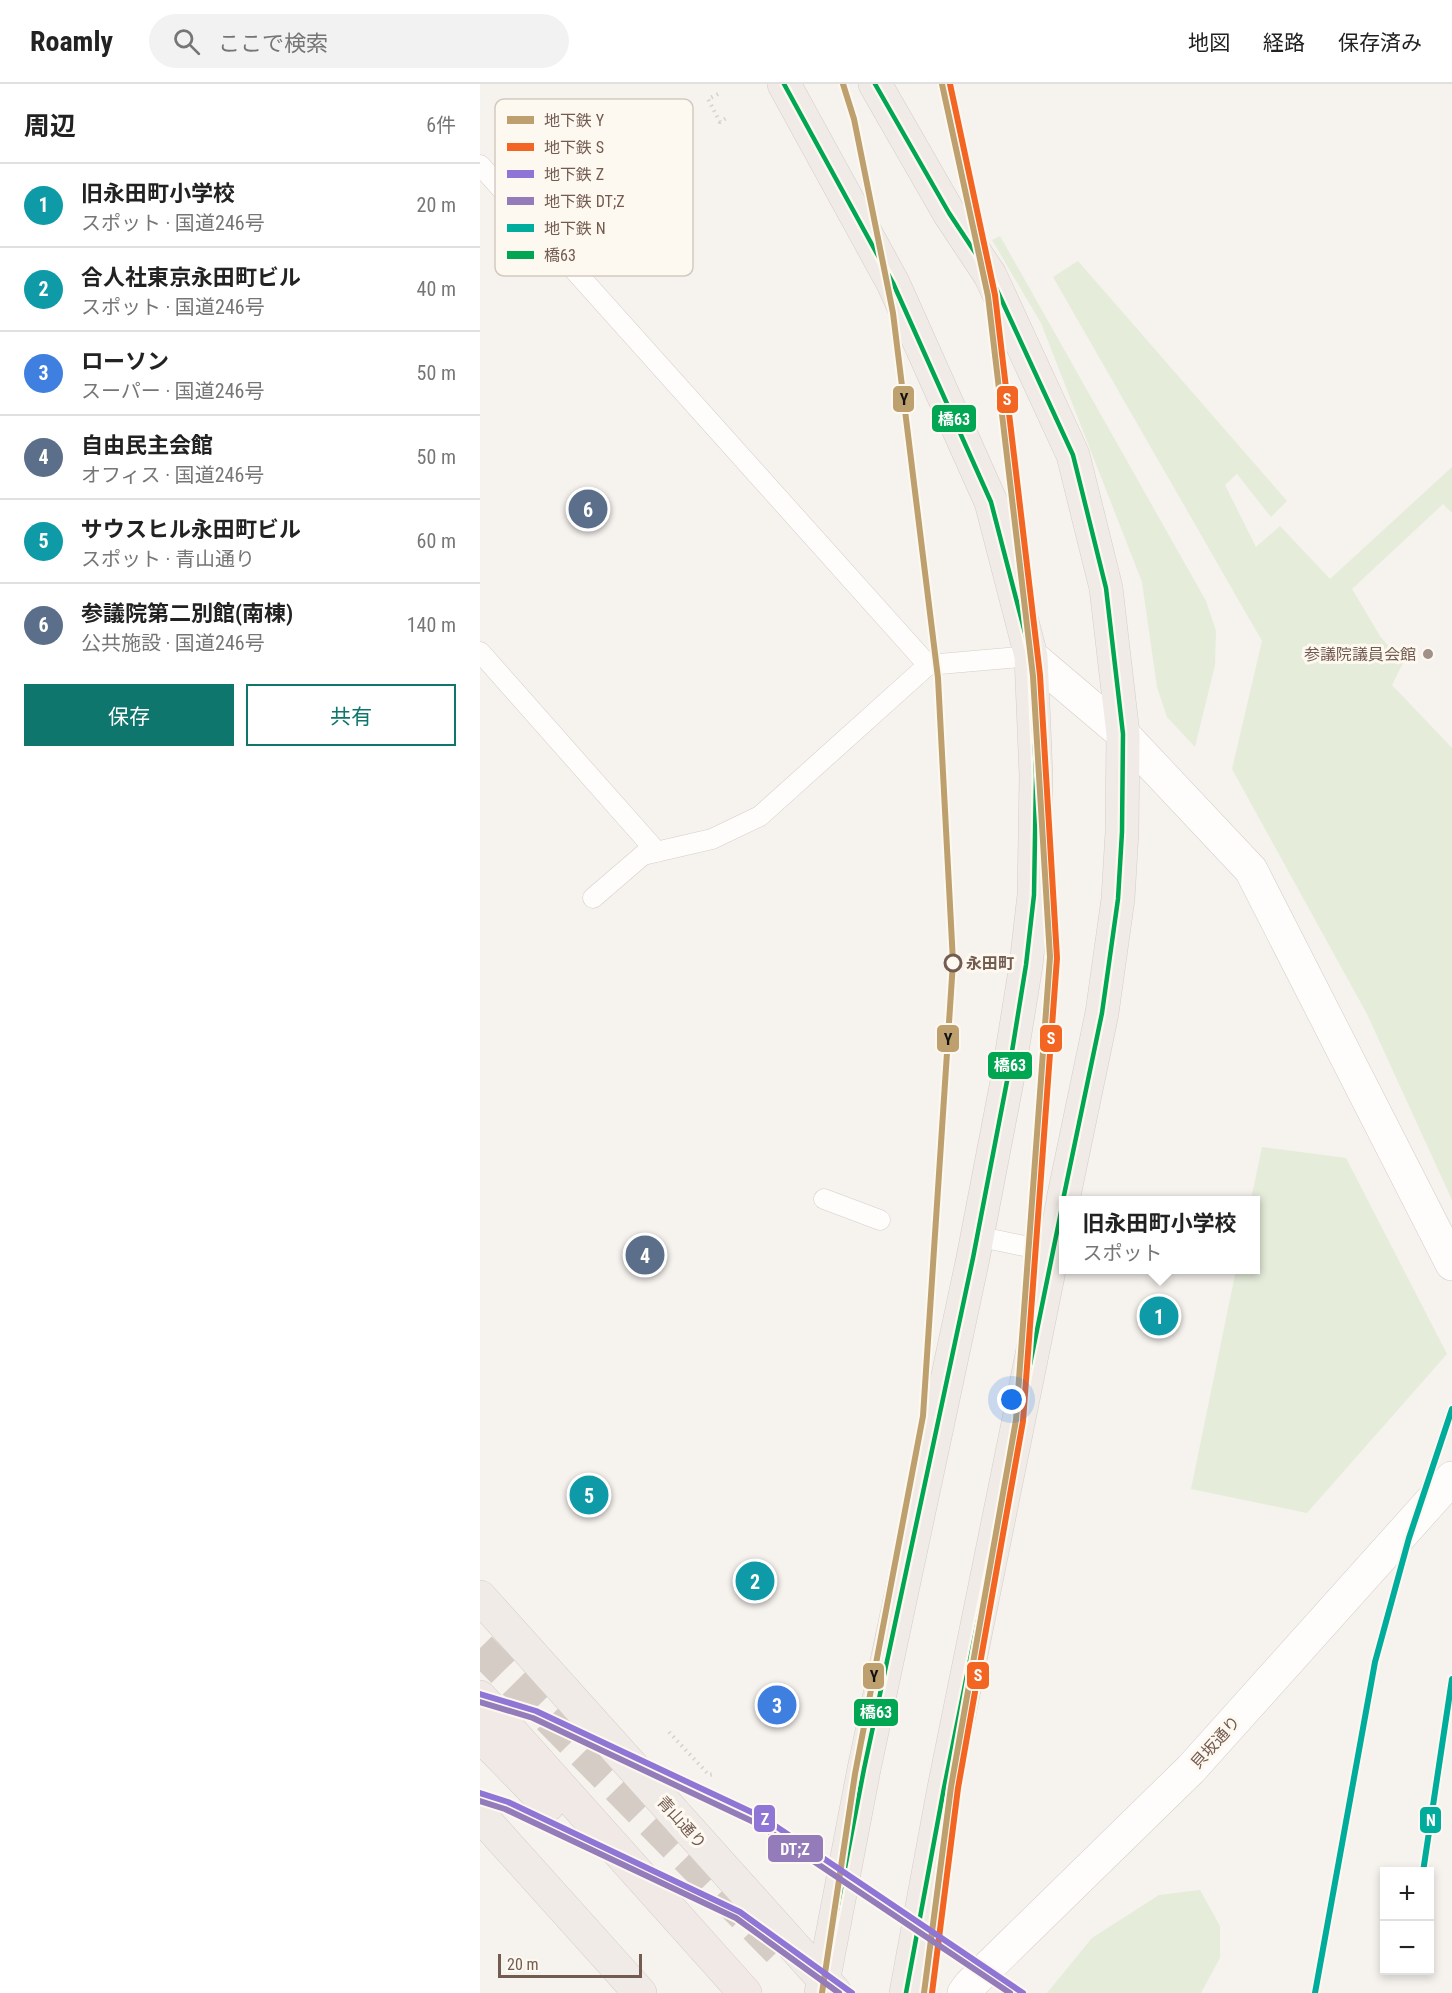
<!DOCTYPE html>
<html lang="ja">
<meta charset="utf-8">
<style>
body{margin:0;font-family:"Roboto Condensed","Noto Sans JP",sans-serif;background:#f2f2f2;color:#222}
.controls{position:absolute;right:18px;bottom:18px;display:grid;overflow:hidden;border-radius:0px;box-shadow:0 3px 9px #0003}
.controls button{width:54px;height:54px;display:grid;place-items:center;padding:0;border:0;border-bottom:2px solid #e0e0e0;background:#fff;color:#222;font:30px sans-serif}
.scale{position:absolute;left:18px;bottom:15px;width:144px;box-sizing:border-box;padding-left:6px;border:3px solid #735b50;border-top:0;font-size:16px;line-height:21px;white-space:nowrap;color:#735b50;-webkit-text-stroke:4px #fdf8f0;paint-order:stroke}
.you{position:absolute;left:532px;top:1316px;width:21px;height:21px;margin:-15px;border:4px solid #fff;border-radius:50%;background:#1a73e8;box-shadow:0 0 0 9px #1a73e833}
.badge{display:grid;place-items:center;width:39px;height:39px;border-radius:50%;background:#0f766e;color:#fff;font-size:20px;font-weight:700}
.pin{position:absolute;translate:-50% -50%;border:3px solid #fff;box-shadow:0 2px 6px #0006}
.popup{position:absolute;left:579px;top:1112px;width:201px;height:78px;box-sizing:border-box;display:grid;place-content:center;border-radius:0px;background:#fff;filter:drop-shadow(0 2px 4px #0005);font-size:20px;white-space:nowrap;color:#767676}
.popup b{font-size:22px;color:#222}
.popup::after{content:'';position:absolute;left:50%;top:100%;margin-left:-12px;border:12px solid transparent;border-top-color:#fff}
.list{margin:0;padding:0;list-style:none}
h2{display:flex;justify-content:space-between;align-items:center;height:78px;margin:0;padding:0 24px;font-size:26px}
h2 small{font-size:20px;font-weight:400;color:#767676}
.list li{display:grid;grid-template-columns:39px 1fr auto;gap:18px;align-items:center;box-sizing:border-box;height:84px;padding:0 24px;border-top:2px solid #e0e0e0}
.list b{display:block;font-size:22px;white-space:nowrap}
.list p{margin:0;font-size:20px;white-space:nowrap;color:#767676}
.list em{font-size:20px;font-style:normal;color:#767676}
.actions{display:flex;gap:12px;padding:18px 24px}
.actions a{flex:1;padding:14px 0;border:2px solid #0f766e;border-radius:0px;text-align:center;font-size:21px;color:#0f766e}
.actions .main{background:#0f766e;color:#fff}
.icon{flex:none;width:33px;height:33px;fill:none;stroke:currentColor;stroke-width:2;stroke-linecap:round;stroke-linejoin:round}
.map{position:relative;flex:none;width:972px;height:1909px;overflow:hidden}
header{display:flex;align-items:center;gap:36px;box-sizing:border-box;height:84px;padding:0 30px;background:#fff;border-bottom:2px solid #e0e0e0}
header strong{font-size:28px}
nav{display:flex;gap:33px;margin-inline-start:auto;font-size:21px}
.search{width:420px;height:54px;background:#f2f2f2;display:flex;align-items:center;gap:15px;box-sizing:border-box;padding:0 21px;border-radius:33px;color:#767676;font-size:22px}
main{display:flex}
aside{flex:1;background:#fff}
.map>svg:first-child{display:block}
.green{fill:#e5ecda}
.lines{fill:none;stroke-linecap:round;stroke-linejoin:round}
.motorway-tunnel{stroke:#d5ccc6;stroke-width:33;stroke-dasharray:33 16;stroke-linecap:butt}
.service-casing{stroke:#d4cec9;stroke-width:21}
.minor-casing{stroke:#d4cec9;stroke-width:34}
.tertiary-casing{stroke:#d4cec9;stroke-width:34}
.trunk-casing{stroke:#d5cdc8;stroke-width:34}
.motorway-casing{stroke:#d5cdc8;stroke-width:34}
.path{stroke:#d7d1cd;stroke-width:4;stroke-dasharray:1.5 4.5;stroke-linecap:butt}
.service{stroke:#fefdfc;stroke-width:20}
.minor{stroke:#fefdfc;stroke-width:33}
.tertiary{stroke:#fefdfc;stroke-width:33}
.trunk{stroke:#f0ebe6;stroke-width:33}
.motorway{stroke:#f0e9e6;stroke-width:33}
.bus-1-casing{stroke:#fdf8f0;stroke-width:9}
.bus-1{stroke:#00a651;stroke-width:4.5}
.metro-1-casing{stroke:#fdf8f0;stroke-width:10}
.metro-2-casing{stroke:#fdf8f0;stroke-width:10}
.metro-3-casing{stroke:#fdf8f0;stroke-width:10}
.metro-4-casing{stroke:#fdf8f0;stroke-width:10}
.metro-5-casing{stroke:#fdf8f0;stroke-width:10}
.metro-1{stroke:#bda06e;stroke-width:6}
.metro-2{stroke:#f26522;stroke-width:6}
.metro-3{stroke:#8f76d6;stroke-width:6}
.metro-4{stroke:#937cb9;stroke-width:6}
.metro-5{stroke:#00ac9b;stroke-width:6}
.poi-dot{fill:#a19087;stroke:#fdf8f0;stroke-width:2}
.stop-dot{fill:#fdf8f0;stroke:#735b50;stroke-width:3}
.labels{text-anchor:middle;stroke-width:6;stroke-linejoin:round;paint-order:stroke}
.poi-label{font-size:16px;fill:#735b50;stroke:#fdf8f0;text-anchor:end}
.stop-label{font-size:16px;font-weight:bold;fill:#735b50;stroke:#fdf8f0;text-anchor:start}
.street-label{font-size:16px;fill:#735b50;stroke:#fdf8f0}
.key{fill:#fdf8f0;stroke:#d4c9c0;stroke-width:1.5}
.key-label{font-size:16px;fill:#735b50}
.line-badge{stroke:#fdf8f0;stroke-width:2}
.badge-label{font-size:16px;text-anchor:middle;font-weight:bold;fill:#fff}
.pale-badge-label{font-size:16px;text-anchor:middle;font-weight:bold;fill:#111}
</style>
<header>
<strong>Roamly</strong>
<div class="search"><svg class="icon" aria-label="search" viewBox="0 0 24 24"><circle cx="10" cy="10" r="6"/><path d="M15 15l6 6"/></svg>ここで検索</div>
<nav><a>地図</a><a>経路</a><a>保存済み</a></nav>
</header>
<main>
<aside>
<h2>周辺<small>6件</small></h2>
<ul class="list">
<li><span class="badge" style="background:#0f9aa8">1</span><div><b>旧永田町小学校</b><p>スポット · 国道246号</p></div><em>20 m</em></li>
<li><span class="badge" style="background:#0f9aa8">2</span><div><b>合人社東京永田町ビル</b><p>スポット · 国道246号</p></div><em>40 m</em></li>
<li><span class="badge" style="background:#3f7fe0">3</span><div><b>ローソン</b><p>スーパー · 国道246号</p></div><em>50 m</em></li>
<li><span class="badge" style="background:#5c6f8a">4</span><div><b>自由民主会館</b><p>オフィス · 国道246号</p></div><em>50 m</em></li>
<li><span class="badge" style="background:#0f9aa8">5</span><div><b>サウスヒル永田町ビル</b><p>スポット · 青山通り</p></div><em>60 m</em></li>
<li><span class="badge" style="background:#5c6f8a">6</span><div><b>参議院第二別館(南棟)</b><p>公共施設 · 国道246号</p></div><em>140 m</em></li>
</ul>
<div class="actions"><a class="main">保存</a><a>共有</a></div>
</aside>
<div class="map">
<svg width="972" height="1909" viewBox="0 0 972 1909">
<rect width="100%" height="100%" fill="#f6f2ee"/>
<path class="green" d="M520,152L726,517L736,547L735,581L715,663L687,633L677,603L662,498L561,239L512,156Z
M598,177L807,417L791,433L757,390L745,401L776,463L800,442L850,495L972,383V429L963,420L872,505L900,552L923,579L912,601L972,664V1116L887,930L752,685L782,557L573,193Z
M782,1063L866,1074L967,1270L827,1429L711,1405L756,1186H775V1116H771Z
M720,1806L740,1842V1874L721,1909H567L612,1854L679,1811Z"/>
<g class="lines">
<path class="motorway-tunnel" d="M0,1564L300,1868"/>
<g class="service-casing">
<path id="service" d="M0,81L448,581
M0,568L177,768
M113,814L163,771L232,755L280,732L448,581L551,572
M344,1115L400,1136
M496,1152L573,1168"/>
</g>
<g class="minor-casing">
<path id="minor" d="M551,572L643,650L771,786L972,1180"/>
</g>
<g class="tertiary-casing">
<path id="tertiary" d="M484,1909L490,1901L711,1685L972,1394"/>
</g>
<g class="trunk-casing">
<path id="trunk" d="M304,0L413,199L511,418L551,572L556,692L554,811L546,881L528,992L493,1174L384,1685L341,1909
M395,0L469,129L510,191L593,371L626,504L643,650L642,748L638,815L622,929L583,1116
M0,1513L354,1907
M0,1731L160,1909
M426,1909L464,1704L583,1118"/>
</g>
<g class="motorway-casing">
<path id="motorway" d="M0,1613L265,1909
M0,1651L68,1721"/>
</g>
<path class="path" d="M238,10L228,15L240,38L248,33
M189,1648L229,1691L235,1690"/>
<use href="#service" class="service"/>
<use href="#minor" class="minor"/>
<use href="#tertiary" class="tertiary"/>
<use href="#trunk" class="trunk"/>
<use href="#motorway" class="motorway"/>
<g class="bus-1-casing">
<path id="bus-1" d="M304,0L413,199L511,418L551,572L556,692L554,811L546,881L528,992L493,1174L384,1685L341,1909
M395,0L469,129L510,191L593,371L626,504L643,650L642,748L638,815L622,929L583,1116
M426,1909L464,1704L583,1118"/>
</g>
<use href="#bus-1" class="bus-1"/>
<g class="metro-1-casing">
<path id="metro-1" d="M342,1909L375,1690L443,1332L473,878L458,594L413,229L374,35L363,0
M444,1909L471,1703L536,1336L570,873L553,592L508,212L462,0"/>
</g>
<g class="metro-2-casing">
<path id="metro-2" d="M452,1909L478,1704L543,1337L577,874L560,591L515,211L470,0"/>
</g>
<g class="metro-3-casing">
<path id="metro-3" d="M0,1610L56,1627L282,1733L543,1909
M0,1709L28,1718L260,1828L372,1909"/>
</g>
<g class="metro-4-casing">
<path id="metro-4" d="M0,1618L53,1634L278,1740L530,1909
M0,1717L25,1725L256,1834L359,1909"/>
</g>
<g class="metro-5-casing">
<path id="metro-5" d="M943,1788L972,1595
M835,1909L895,1578L929,1454L972,1325"/>
</g>
<use href="#metro-1" class="metro-1"/>
<use href="#metro-2" class="metro-2"/>
<use href="#metro-3" class="metro-3"/>
<use href="#metro-4" class="metro-4"/>
<use href="#metro-5" class="metro-5"/>
</g>
<circle class="poi-dot" cx="948" cy="570" r="6"/>
<circle class="stop-dot" cx="473" cy="879" r="8"/>
<g class="labels">
<g class="poi-label">
<text x="936" y="576">参議院議員会館</text>
</g>
<g class="stop-label">
<text x="486" y="885">永田町</text>
</g>
<g class="street-label">
<text transform="translate(735 1658) rotate(-48)" y="6">貝坂通り</text>
<text transform="translate(202 1738) rotate(48)" y="6">青山通り</text>
</g>
</g>
<rect x="15" y="15" width="198" height="177" rx="9" class="key"/>
<rect x="27" y="32" width="27" height="8" fill="#bda06e"/>
<rect x="27" y="59" width="27" height="8" fill="#f26522"/>
<rect x="27" y="86" width="27" height="8" fill="#8f76d6"/>
<rect x="27" y="113" width="27" height="8" fill="#937cb9"/>
<rect x="27" y="140" width="27" height="8" fill="#00ac9b"/>
<rect x="27" y="167" width="27" height="8" fill="#00a651"/>
<g class="key-label">
<text x="64" y="42">地下鉄 Y</text>
<text x="64" y="69">地下鉄 S</text>
<text x="64" y="96">地下鉄 Z</text>
<text x="64" y="123">地下鉄 DT;Z</text>
<text x="64" y="150">地下鉄 N</text>
<text x="64" y="177">橋63</text>
</g>
<g class="line-badge">
<rect x="412" y="301" width="23" height="28" rx="6" fill="#bda06e"/>
<rect x="516" y="301" width="23" height="29" rx="6" fill="#f26522"/>
<rect x="451" y="320" width="46" height="29" rx="6" fill="#00a651"/>
<rect x="559" y="940" width="24" height="29" rx="6" fill="#f26522"/>
<rect x="456" y="940" width="24" height="29" rx="6" fill="#bda06e"/>
<rect x="507" y="967" width="46" height="29" rx="6" fill="#00a651"/>
<rect x="486" y="1577" width="24" height="29" rx="6" fill="#f26522"/>
<rect x="382" y="1578" width="23" height="28" rx="6" fill="#bda06e"/>
<rect x="373" y="1614" width="46" height="29" rx="6" fill="#00a651"/>
<rect x="273" y="1720" width="23" height="29" rx="6" fill="#8f76d6"/>
<rect x="939" y="1722" width="23" height="28" rx="6" fill="#00ac9b"/>
<rect x="287" y="1750" width="57" height="29" rx="6" fill="#937cb9"/>
</g>
<g class="badge-label">
<text x="527" y="321">S</text>
<text x="474" y="341">橋63</text>
<text x="571" y="960">S</text>
<text x="530" y="987">橋63</text>
<text x="498" y="1597">S</text>
<text x="396" y="1634">橋63</text>
<text x="285" y="1741">Z</text>
<text x="951" y="1742">N</text>
<text x="315" y="1771">DT;Z</text>
</g>
<g class="pale-badge-label">
<text x="424" y="321">Y</text>
<text x="468" y="961">Y</text>
<text x="394" y="1598">Y</text>
</g>
</svg>
<div class="controls">
<button>+</button>
<button>−</button>
</div>
<div class="scale">20 m</div>
<div class="you"></div>
<div class="pin badge" style="left:679px;top:1232px;background:#0f9aa8">1</div>
<div class="popup"><b>旧永田町小学校</b>スポット</div>
<div class="pin badge" style="left:275px;top:1497px;background:#0f9aa8">2</div>
<div class="pin badge" style="left:297px;top:1621px;background:#3f7fe0">3</div>
<div class="pin badge" style="left:165px;top:1171px;background:#5c6f8a">4</div>
<div class="pin badge" style="left:109px;top:1411px;background:#0f9aa8">5</div>
<div class="pin badge" style="left:108px;top:425px;background:#5c6f8a">6</div>
</div>
</main>
